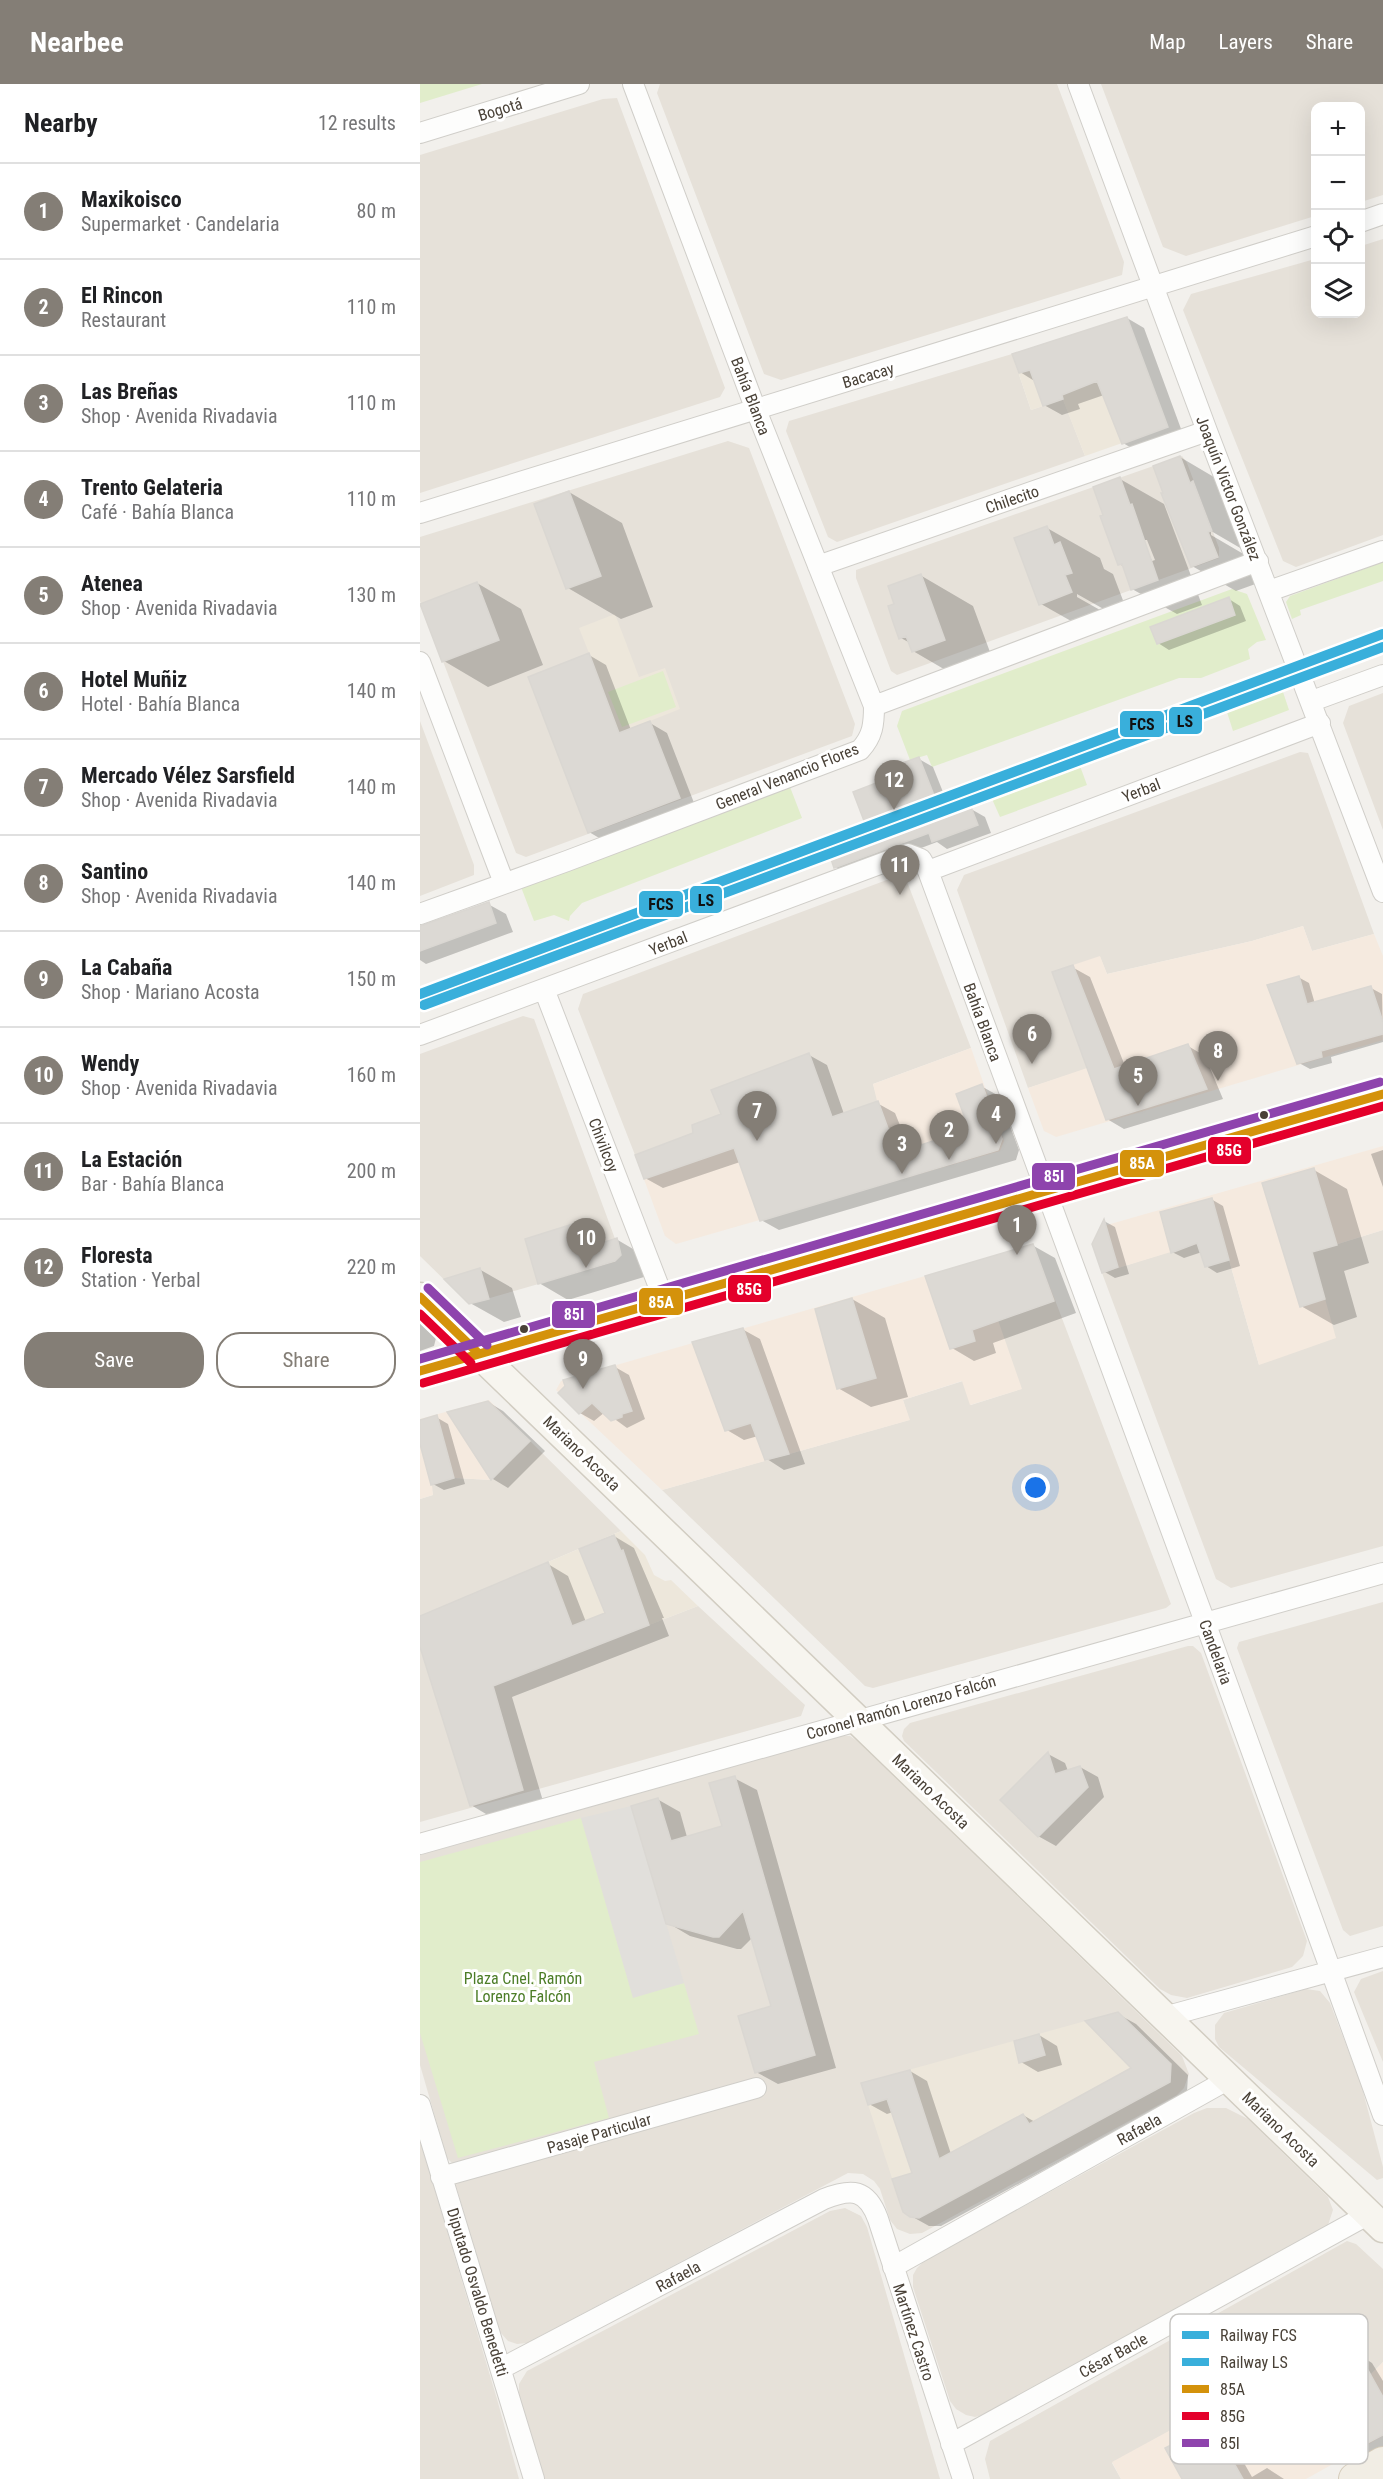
<!DOCTYPE html>
<meta charset="utf-8">
<style>
body{margin:0;font-family:"Roboto Condensed",sans-serif;background:#f6f6f6;color:#202124}
.controls{position:absolute;right:18px;top:18px;display:grid;overflow:hidden;border-radius:12px;box-shadow:0 6px 24px #0002}
.controls button{width:54px;height:54px;display:grid;place-items:center;padding:0;border:0;border-bottom:2px solid #e0e0e0;background:#fff;color:#202124;font:30px sans-serif}
.you{position:absolute;left:616px;top:1404px;width:21px;height:21px;margin:-15px;border:4px solid #fff;border-radius:50%;background:#1a73e8;box-shadow:0 0 0 9px #1a73e833}
.badge{display:grid;place-items:center;width:39px;height:39px;border-radius:50%;background:#847e76;color:#fff;font-size:20px;font-weight:700}
.pin{position:absolute;translate:-50% -50px;filter:drop-shadow(0 2px 3px #0008)}
.pin::after{content:'';position:absolute;top:32px;width:21px;height:18px;background:inherit;clip-path:polygon(0 0,100% 0,50% 100%)}
.list{margin:0;padding:0;list-style:none}
h2{display:flex;justify-content:space-between;align-items:center;height:78px;margin:0;padding:0 24px;font-size:26px}
h2 small{font-size:20px;font-weight:400;color:#757577}
.list li{display:grid;grid-template-columns:39px 1fr auto;gap:18px;align-items:center;box-sizing:border-box;height:96px;padding:0 24px;border-top:2px solid #e0e0e0}
.list b{display:block;font-size:22px;white-space:nowrap}
.list p{margin:0;font-size:20px;white-space:nowrap;color:#757577}
.list em{font-size:20px;font-style:normal;color:#757577}
.actions{display:flex;gap:12px;padding:18px 24px}
.actions a{flex:1;padding:14px 0;border:2px solid #847e76;border-radius:24px;text-align:center;font-size:21px;color:#847e76}
.actions .main{background:#847e76;color:#fff}
.icon{flex:none;width:33px;height:33px;fill:none;stroke:currentColor;stroke-width:2;stroke-linecap:round;stroke-linejoin:round}
.map{position:relative;flex:none;width:963px;height:2395px;overflow:hidden}
header{display:flex;align-items:center;gap:36px;box-sizing:border-box;height:84px;padding:0 30px;background:#847e76;color:#fff}
header strong{font-size:28px}
nav{display:flex;gap:33px;margin-inline-start:auto;font-size:21px}
main{display:flex}
aside{flex:1;background:#fff}
.map>svg:first-child{display:block}
.residential{fill:#e6e1d9}
.commercial{fill:#f5eadf}
.education{fill:#ede7db}
.green{fill:#e1edcb}
.parking{fill:#e1dfdb}
.shadow{fill:#0003;fill-rule:evenodd}
.building{fill:#dcd9d4;stroke:#dad7d2;stroke-width:1.5}
.lines{fill:none;stroke-linecap:round;stroke-linejoin:round}
.street-casing{stroke:#d0cec9;stroke-width:22}
.secondary-casing{stroke:#d2cdc2;stroke-width:31}
.primary-casing{stroke:#d5cbb9;stroke-width:34}
.street{stroke:#fdfdfc;stroke-width:20}
.secondary{stroke:#f7f5ef;stroke-width:28}
.primary{stroke:#f1ede4;stroke-width:32}
.bus-1-casing{stroke:#fff;stroke-width:14}
.bus-2-casing{stroke:#fff;stroke-width:14}
.bus-3-casing{stroke:#fff;stroke-width:14}
.bus-1{stroke:#d4920b;stroke-width:9}
.bus-2{stroke:#e4002b;stroke-width:9}
.bus-3{stroke:#8e44ad;stroke-width:9}
.rail-1-casing{stroke:#fff;stroke-width:15}
.rail-2-casing{stroke:#fff;stroke-width:15}
.rail-1{stroke:#39afdb;stroke-width:10}
.rail-2{stroke:#39afdb;stroke-width:10}
.bus-dot{fill:#494137;stroke:#fff;stroke-width:2}
.labels{text-anchor:middle;stroke-width:6;stroke-linejoin:round;paint-order:stroke}
.street-label{font-size:16px;fill:#494137;stroke:#fff}
.park-label{font-size:16px;fill:#4c7d27;stroke:#fff}
.key{fill:#fff;stroke:#c8c6c3;stroke-width:1.5}
.key-label{font-size:16px;fill:#494137}
.line-badge{stroke:#fff;stroke-width:2}
.badge-label{font-size:16px;text-anchor:middle;font-weight:bold;fill:#fff}
.pale-badge-label{font-size:16px;text-anchor:middle;font-weight:bold;fill:#111}
</style>
<header>
<strong>Nearbee</strong>
<nav><a>Map</a><a>Layers</a><a>Share</a></nav>
</header>
<main>
<aside>
<h2>Nearby<small>12 results</small></h2>
<ul class="list">
<li><span class="badge">1</span><div><b>Maxikoisco</b><p>Supermarket · Candelaria</p></div><em>80 m</em></li>
<li><span class="badge">2</span><div><b>El Rincon</b><p>Restaurant</p></div><em>110 m</em></li>
<li><span class="badge">3</span><div><b>Las Breñas</b><p>Shop · Avenida Rivadavia</p></div><em>110 m</em></li>
<li><span class="badge">4</span><div><b>Trento Gelateria</b><p>Café · Bahía Blanca</p></div><em>110 m</em></li>
<li><span class="badge">5</span><div><b>Atenea</b><p>Shop · Avenida Rivadavia</p></div><em>130 m</em></li>
<li><span class="badge">6</span><div><b>Hotel Muñiz</b><p>Hotel · Bahía Blanca</p></div><em>140 m</em></li>
<li><span class="badge">7</span><div><b>Mercado Vélez Sarsfield</b><p>Shop · Avenida Rivadavia</p></div><em>140 m</em></li>
<li><span class="badge">8</span><div><b>Santino</b><p>Shop · Avenida Rivadavia</p></div><em>140 m</em></li>
<li><span class="badge">9</span><div><b>La Cabaña</b><p>Shop · Mariano Acosta</p></div><em>150 m</em></li>
<li><span class="badge">10</span><div><b>Wendy</b><p>Shop · Avenida Rivadavia</p></div><em>160 m</em></li>
<li><span class="badge">11</span><div><b>La Estación</b><p>Bar · Bahía Blanca</p></div><em>200 m</em></li>
<li><span class="badge">12</span><div><b>Floresta</b><p>Station · Yerbal</p></div><em>220 m</em></li>
</ul>
<div class="actions"><a class="main">Save</a><a>Share</a></div>
</aside>
<div class="map">
<svg width="963" height="2395" viewBox="0 0 963 2395">
<rect width="100%" height="100%" fill="#f2f0ec"/>
<path class="residential" d="M240,0H637L704,178L702,191L361,296L344,290L237,9Z
M681,0H963V111L941,118L940,22H896L895,132L766,172L743,163Z
M197,14L305,304L300,313L0,409V71L183,15Z
M963,155V451L876,483L863,477L763,226L771,210L895,175L896,230H940L941,162Z
M592,270L611,326L643,315L665,372L417,458L408,453L366,347L369,337Z
M308,357L329,364L435,640L432,652L106,773L96,769L0,517V453Z
M762,372L767,379L799,464V474L477,591L471,587L436,494V486Z
M963,609V746L923,639L929,622Z
M0,637L54,781V791L0,812Z
M880,668L888,669L954,850L892,867L883,842L832,857L687,890L680,873L667,985L608,1004L537,806L544,791Z
M480,791L486,795L551,964L453,1000L458,1017L436,1025L415,1040L389,970L273,1049L215,1071L158,925L163,910Z
M103,932L114,935L201,1171L195,1178L49,1220L0,1172V970Z
M963,1146V1462L811,1504L796,1495L682,1189L777,1159L809,1176L839,1281L892,1168Z
M635,1216L751,1520L746,1524L453,1604L445,1602L242,1406L489,1336L483,1316L543,1297L551,1321L601,1305L577,1236Z
M110,1357L201,1447L43,1514L73,1601L278,1522L385,1621L381,1632L0,1738V1415L13,1411L11,1401L34,1394L72,1396Z
M963,1518V1842L930,1852L923,1846L817,1564L819,1558Z
M768,1562H773L781,1569L887,1857L883,1872L872,1883L767,1914L751,1911L740,1905L484,1657L482,1652L484,1645L490,1639Z
M421,1652H430L437,1657L762,1972L769,1990L764,2004L757,2011L502,2149L490,2150L477,2145L470,2136L460,2105L454,2097L443,2090L428,2089L107,2259L97,2260L88,2257L80,2248L36,2102L33,2080L27,2074L0,1981V1771Z
M963,1887V1978L934,1908L941,1895Z
M886,1905L900,1907L910,1919L941,2000L963,2083V2094L957,2096L799,1963L795,1955V1941L804,1929Z
M787,2024H806L828,2035L908,2113L913,2126L908,2141L566,2330L555,2333L546,2331L536,2325L530,2317L493,2203V2191L497,2184L504,2177L774,2029Z
M0,2056L77,2315L99,2395H0Z
M425,2124L441,2132L447,2143L520,2395H125L99,2313V2300L107,2287L410,2127Z
M927,2157L936,2160L963,2185V2278L950,2291L918,2289L903,2264L692,2379L701,2395H570L565,2375L570,2357Z"/>
<path class="commercial" d="M883,842L892,867L954,850L963,872V956L636,1053L624,1047L608,1004L667,984L632,888L680,872L687,890L832,857Z
M551,964L584,1057L580,1067L256,1160L245,1152L215,1071L273,1049L272,1041L301,1030L291,1006L389,969L415,1040L438,1031L435,1025L457,1017L453,1000Z
M963,1062V1146L892,1168L916,1254L839,1281L809,1176L785,1183L777,1160L682,1189L673,1160L680,1143Z
M609,1162L615,1166L635,1216L578,1236L602,1305L550,1321L542,1297L483,1316L490,1336L242,1406L136,1306L141,1297Z
M69,1316L110,1357L71,1396L34,1394L12,1401L13,1411L0,1415V1335Z
M903,2263L918,2289L938,2268L950,2291L963,2278V2352L886,2395H701L692,2378Z"/>
<path class="education" d="M707,233L748,343L665,372L643,316L611,326L592,270Z
M195,530L219,593L245,584L260,625L230,637L260,714L168,749L108,593L169,569L159,544Z
M201,1447L225,1471L234,1491L245,1497L251,1496L278,1522L73,1602L43,1514Z
M698,1928L751,1980L750,1998L499,2134L490,2133L483,2128L441,1999Z"/>
<path class="green" d="M0,0H62L0,19Z
M963,478V497L880,526L881,531L872,535L866,518L870,512Z
M812,505L827,510L846,556L837,558L828,565L830,575L781,594H759L512,683L507,671L490,676L477,642L482,627Z
M243,587L256,623L202,643L188,608Z
M861,602L869,626L813,647L806,625L841,611V608Z
M660,682L667,701L580,733L572,715Z
M370,703L382,734L162,819L150,832L149,837L134,831L114,837L101,803Z
M161,1734L213,1913L264,1899L279,1950L174,1978L189,2034L38,2074L0,1949V1778Z"/>
<path class="parking" d="M211,1722L264,1899L213,1914L161,1734Z"/>
<path class="shadow" d="M707,234L724,244L764,353L720,369L703,359L684,311L658,320L660,325L642,331L624,321L616,298L600,288Z
M760,373L804,399L834,472L791,447V451L832,475L841,498L816,507L772,482L745,410Z
M700,395L744,420L782,521L757,530L712,505L705,483L699,480L685,431ZM723,456H727L735,476L732,477Z
M149,408L202,439L233,523L201,535L148,504Z
M627,444L680,474L684,485L693,490L704,519L703,536L657,510V513L703,539L674,550L621,520Z
M500,491L553,522L577,587L546,598L493,567L490,559L481,554L476,521Z
M57,499L101,525L123,581L68,603L24,577Z
M809,515L820,522L826,537L749,566L738,559Z
M169,571L186,581L211,646L230,639L247,649L276,724L186,758L169,748Z
M499,675L513,683L529,723L540,729L551,725L565,733L571,749L527,765L517,758L430,791L416,783L451,751L478,692Z
M68,820L86,830L93,848L6,880L0,876V844Z
M652,883L670,893L705,982L768,962L785,972L803,1015L704,1045L687,1035Z
M878,893L889,899L895,920L951,904L962,910L963,958L911,973L912,979L890,985L879,979Z
M389,971L407,981L424,1030L457,1019L475,1029L490,1066L551,1046L561,1002L579,1012L599,1066L596,1076L359,1146L341,1136L320,1078L243,1104L225,1094L275,1050Z
M963,1066V1103L951,1070Z
M894,1086L927,1105L949,1179L924,1187L937,1233L914,1241L881,1222Z
M791,1115L803,1122L820,1182L797,1189L786,1182L782,1168L764,1174L752,1168Z
M684,1137L695,1143L709,1190L695,1194L683,1187Z
M156,1141L185,1159L196,1155L225,1172L230,1184L224,1193L148,1216L119,1199Z
M612,1161L635,1174L656,1229L573,1259L576,1269L554,1277L532,1264Z
M59,1185L92,1204L101,1233L84,1238L50,1219Z
M432,1215L465,1234L488,1313L451,1323L418,1304Z
M0,1239L16,1254L14,1262L0,1267Z
M322,1245L340,1255L385,1380L364,1386L347,1375L338,1352L324,1356L307,1346Z
M195,1283L209,1291L225,1335L207,1344L185,1328L174,1337L160,1329Z
M68,1318L83,1327L125,1367L88,1404L73,1395L30,1329Z
M16,1333L28,1340L45,1400L24,1406L13,1400L0,1354V1338Z
M194,1452L214,1464L244,1534H242L249,1552L92,1613L123,1717L71,1733L51,1721L0,1558V1533L128,1480L148,1492L166,1538L187,1530Z
M628,1670L645,1679L648,1687L660,1683L678,1693L684,1713L636,1762L618,1752Z
M314,1694L337,1706L416,1984L358,2000L336,1988L353,1923L333,1853L321,1865H317L270,1852L248,1839L237,1715L260,1728L267,1753L303,1743Z
M698,1930L716,1940L768,1991L767,2008L521,2142H509L491,2132L493,2090L473,2028L467,2030L449,2020L490,1987L507,1997L531,2070L603,2031L615,2038L713,1984Z
M619,1951L637,1962L642,1981L618,1988L601,1978Z
M938,2270L952,2279L963,2297V2366L933,2383L919,2374L936,2319Z
M791,2342L808,2351L832,2393L847,2384L864,2395H764Z"/>
<path class="building" d="M707,233L748,343L702,360L677,297L642,311L643,315L623,322L610,286L599,289L592,270Z
M760,372L770,399L773,397L792,447L788,448L798,473L771,483L741,409H743L733,382Z
M700,393L710,421L712,420L738,496L711,506L702,480L698,481L680,432L683,431L673,403Z
M149,407L181,492L146,505L114,420Z
M627,442L634,461L640,458L652,489L645,491L652,508L619,521L594,454Z
M501,490L525,556L492,568L486,552L479,555L473,538L468,522L474,520L468,502Z
M57,498L79,556L22,578L0,520Z
M809,513L815,531L737,560L730,543Z
M169,569L199,649L230,637L260,714L168,749L108,593Z
M499,673L519,724L529,721L532,731L551,723L558,741L512,758L509,749L414,784L408,766L449,750L433,708L477,691L482,679Z
M69,818L76,839L0,867V842Z
M653,881L694,985L768,960L787,1005L686,1036L632,888Z
M879,892L887,920L951,902L963,938V950L901,967L902,973L877,980L847,901Z
M389,969L412,1033L458,1017L477,1069L549,1045L536,1010L562,1000L582,1055L578,1066L340,1137L314,1064L224,1095L215,1071L273,1049L272,1041L301,1030L291,1006Z
M894,1084L917,1161L892,1168L905,1215L880,1223L842,1099Z
M792,1114L809,1176L785,1183L777,1159L751,1169L740,1128Z
M684,1135L698,1183L682,1189L672,1160Z
M156,1139L164,1165L197,1154L201,1171L195,1177L118,1200L105,1155Z
M613,1160L634,1217L552,1246L555,1257L530,1265L505,1192Z
M60,1184L69,1215L49,1220L24,1195Z
M432,1214L456,1294L417,1305L395,1225Z
M323,1244L369,1370L345,1376L331,1339L305,1347L272,1258Z
M195,1281L212,1327L202,1330V1333L191,1337L172,1319L159,1330L138,1309L145,1302L143,1296Z
M68,1317L110,1357L71,1396L27,1328Z
M17,1331L34,1394L11,1401L0,1360V1336Z
M194,1451L201,1467L203,1466L229,1541L73,1602L103,1706L50,1722L0,1563V1532L128,1478L152,1542L185,1529L159,1465Z
M628,1668L635,1690L660,1682L668,1703L618,1753L580,1716Z
M315,1692L395,1971L335,1989L318,1932L351,1922L323,1827L299,1853H293L246,1840L211,1722L238,1714L251,1757L302,1742L289,1699Z
M698,1928L751,1980L750,1998L499,2134L490,2133L483,2128L472,2095L492,2089L467,2015L448,2021L441,1999L490,1986L519,2075L603,2030L609,2040L711,1984L665,1937Z
M619,1950L625,1971L599,1979L594,1957Z
M938,2268L963,2313V2351L917,2375L898,2340L934,2319L918,2289Z
M792,2340L823,2395H762L745,2364Z"/>
<g class="lines">
<g class="street-casing">
<path id="street" d="M658,0L787,347L963,808
M0,49L159,0
M940,138L963,130
M0,429L896,152
M398,482L787,347
M849,507L963,467
M0,578L84,799
M892,617L963,591
M454,622L838,477
M508,787L900,639
M0,830L147,777L440,666C453,652 454,640 454,622L336,326L213,0
M124,905L244,1216
M0,951L476,774L488,770L501,775L508,787L785,1538L963,2031
M0,1760L963,1489
M744,1933L963,1873
M0,2021L114,2395
M21,2093L336,2004
M473,2183L809,1995
M82,2284L404,2115C432,2104 447,2105 458,2135L543,2395
M531,2360L949,2130"/>
</g>
<g class="secondary-casing">
<path id="secondary" d="M0,1213L963,2144"/>
</g>
<g class="primary-casing">
<path id="primary" d="M0,1287L963,1010
M935,2395L963,2379"/>
</g>
<use href="#street" class="street"/>
<use href="#secondary" class="secondary"/>
<use href="#primary" class="primary"/>
<g class="bus-1-casing">
<path id="bus-1" d="M0,1213L59,1270
M0,1287L963,1010"/>
</g>
<g class="bus-2-casing">
<path id="bus-2" d="M0,1230L51,1279
M3,1299L963,1022"/>
</g>
<g class="bus-3-casing">
<path id="bus-3" d="M8,1204L67,1261
M0,1275L960,998"/>
</g>
<use href="#bus-1" class="bus-1"/>
<use href="#bus-2" class="bus-2"/>
<use href="#bus-3" class="bus-3"/>
<g class="rail-1-casing">
<path id="rail-1" d="M0,910L963,550"/>
</g>
<g class="rail-2-casing">
<path id="rail-2" d="M4,921L963,563"/>
</g>
<use href="#rail-1" class="rail-1"/>
<use href="#rail-2" class="rail-2"/>
</g>
<g class="bus-dot">
<circle cx="844" cy="1031" r="5"/>
<circle cx="104" cy="1245" r="5"/>
</g>
<g class="labels">
<g class="street-label">
<text transform="translate(80 25) rotate(-17)" y="6">Bogotá</text>
<text transform="translate(448 291) rotate(-17)" y="6">Bacacay</text>
<text transform="translate(331 312) rotate(69)" y="6">Bahía Blanca</text>
<text transform="translate(809 404) rotate(69)" y="6">Joaquín Victor González</text>
<text transform="translate(592 415) rotate(-19)" y="6">Chilecito</text>
<text transform="translate(367 692) rotate(-22)" y="6">General Venancio Flores</text>
<text transform="translate(721 706) rotate(-21)" y="6">Yerbal</text>
<text transform="translate(248 859) rotate(-21)" y="6">Yerbal</text>
<text transform="translate(563 938) rotate(70)" y="6">Bahía Blanca</text>
<text transform="translate(184 1061) rotate(69)" y="6">Chivilcoy</text>
<text transform="translate(162 1369) rotate(44)" y="6">Mariano Acosta</text>
<text transform="translate(796 1568) rotate(70)" y="6">Candelaria</text>
<text transform="translate(481 1623) rotate(-16)" y="6">Coronel Ramón Lorenzo Falcón</text>
<text transform="translate(511 1707) rotate(44)" y="6">Mariano Acosta</text>
<text transform="translate(719 2045) rotate(-29)" y="6">Rafaela</text>
<text transform="translate(861 2045) rotate(44)" y="6">Mariano Acosta</text>
<text transform="translate(179 2049) rotate(-16)" y="6">Pasaje Particular</text>
<text transform="translate(258 2192) rotate(-28)" y="6">Rafaela</text>
<text transform="translate(58 2208) rotate(73)" y="6">Diputado Osvaldo Benedetti</text>
<text transform="translate(494 2248) rotate(72)" y="6">Martínez Castro</text>
<text transform="translate(693 2271) rotate(-29)" y="6">César Bacle</text>
</g>
<g class="park-label">
<text x="103" y="1900">Plaza Cnel. Ramón<tspan x="103" dy="18">Lorenzo Falcón</tspan></text>
</g>
</g>
<rect x="750" y="2230" width="198" height="150" rx="9" class="key"/>
<rect x="762" y="2247" width="27" height="8" fill="#39afdb"/>
<rect x="762" y="2274" width="27" height="8" fill="#39afdb"/>
<rect x="762" y="2301" width="27" height="8" fill="#d4920b"/>
<rect x="762" y="2328" width="27" height="8" fill="#e4002b"/>
<rect x="762" y="2355" width="27" height="8" fill="#8e44ad"/>
<g class="key-label">
<text x="800" y="2257">Railway FCS</text>
<text x="800" y="2284">Railway LS</text>
<text x="800" y="2311">85A</text>
<text x="800" y="2338">85G</text>
<text x="800" y="2365">85I</text>
</g>
<g class="line-badge">
<rect x="748" y="622" width="35" height="29" rx="6" fill="#39afdb"/>
<rect x="699" y="626" width="46" height="28" rx="6" fill="#39afdb"/>
<rect x="269" y="801" width="34" height="29" rx="6" fill="#39afdb"/>
<rect x="218" y="806" width="46" height="28" rx="6" fill="#39afdb"/>
<rect x="787" y="1052" width="45" height="29" rx="6" fill="#e4002b"/>
<rect x="699" y="1065" width="46" height="29" rx="6" fill="#d4920b"/>
<rect x="611" y="1078" width="45" height="29" rx="6" fill="#8e44ad"/>
<rect x="307" y="1190" width="45" height="29" rx="6" fill="#e4002b"/>
<rect x="218" y="1203" width="46" height="29" rx="6" fill="#d4920b"/>
<rect x="131" y="1216" width="45" height="29" rx="6" fill="#8e44ad"/>
</g>
<g class="badge-label">
<text x="809" y="1072">85G</text>
<text x="722" y="1085">85A</text>
<text x="634" y="1098">85I</text>
<text x="329" y="1211">85G</text>
<text x="241" y="1224">85A</text>
<text x="154" y="1236">85I</text>
</g>
<g class="pale-badge-label">
<text x="765" y="643">LS</text>
<text x="722" y="646">FCS</text>
<text x="286" y="822">LS</text>
<text x="241" y="826">FCS</text>
</g>
</svg>
<div class="controls">
<button>+</button>
<button>−</button>
<button><svg class="icon" aria-label="locate" viewBox="0 0 24 24"><circle cx="12" cy="12" r="6"/><path d="M12 2v4M12 18v4M2 12h4M18 12h4"/></svg></button>
<button><svg class="icon" aria-label="layers" viewBox="0 0 24 24"><path d="M12 4l9 5-9 5-9-5zM3 14l9 5 9-5"/></svg></button>
</div>
<div class="you"></div>
<div class="pin badge" style="left:597px;top:1171px">1</div>
<div class="pin badge" style="left:529px;top:1076px">2</div>
<div class="pin badge" style="left:482px;top:1090px">3</div>
<div class="pin badge" style="left:576px;top:1060px">4</div>
<div class="pin badge" style="left:718px;top:1022px">5</div>
<div class="pin badge" style="left:612px;top:980px">6</div>
<div class="pin badge" style="left:337px;top:1057px">7</div>
<div class="pin badge" style="left:798px;top:997px">8</div>
<div class="pin badge" style="left:163px;top:1305px">9</div>
<div class="pin badge" style="left:166px;top:1184px">10</div>
<div class="pin badge" style="left:480px;top:811px">11</div>
<div class="pin badge" style="left:474px;top:726px">12</div>
</div>
</main>
